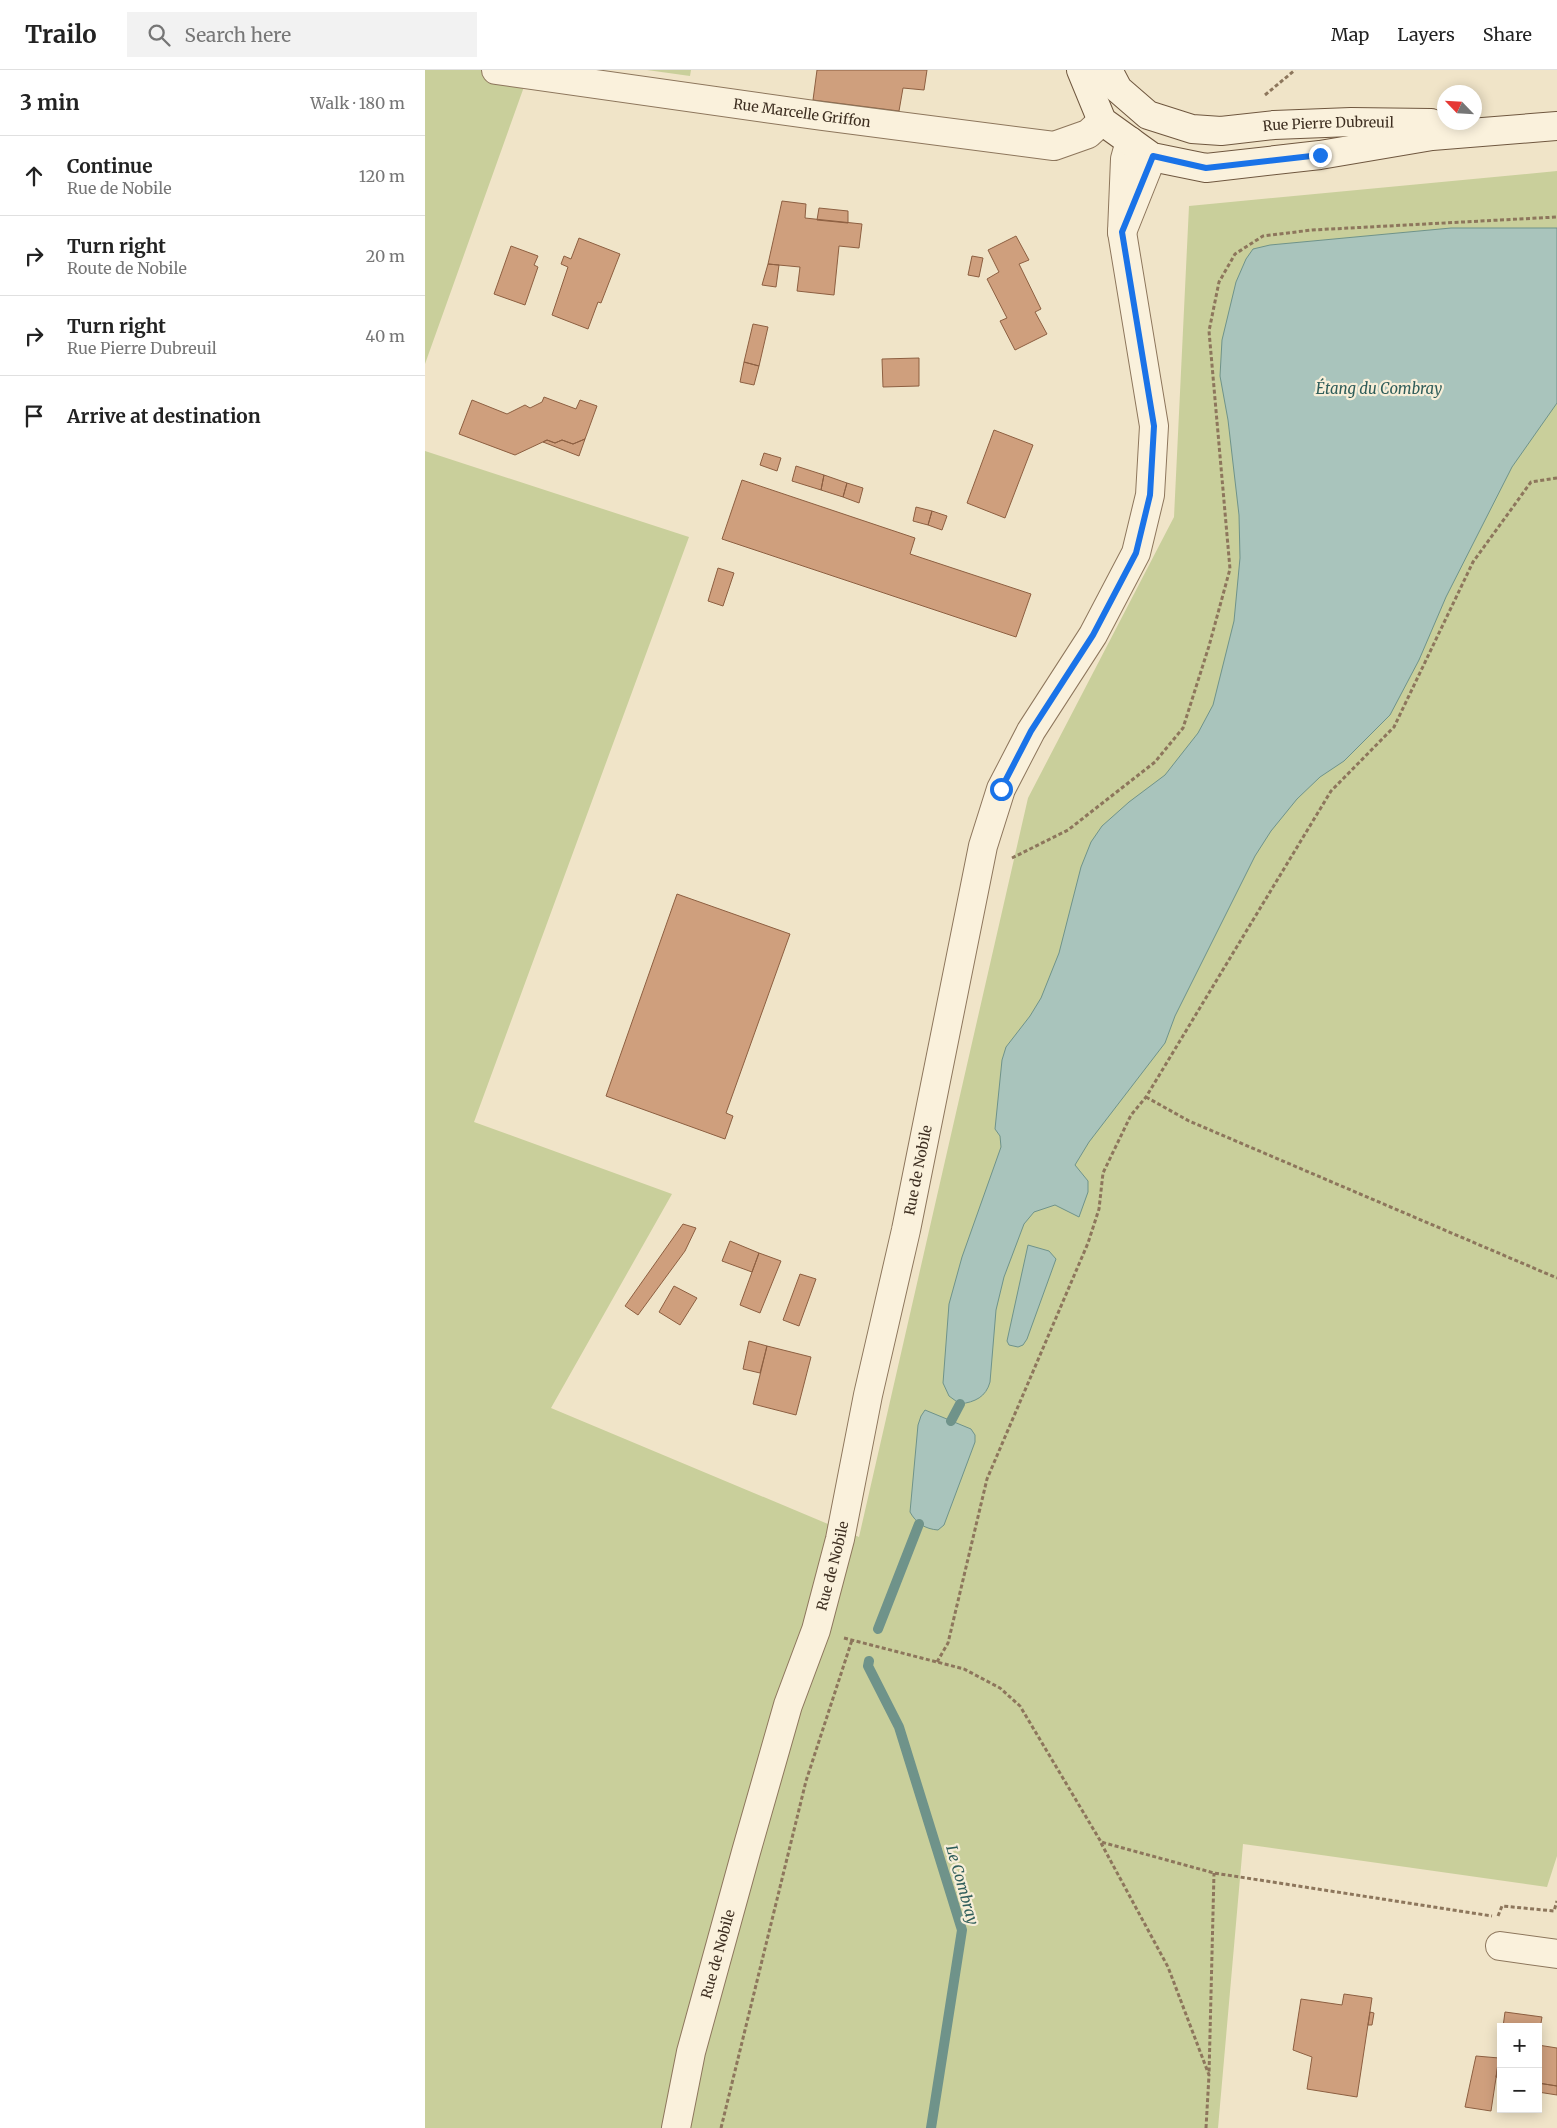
<!DOCTYPE html>
<meta charset="utf-8">
<style>
body{margin:0;font-family:Merriweather,serif;background:#f2f2f2;color:#222}
.controls{position:absolute;right:15px;bottom:15px;display:grid;overflow:hidden;border-radius:0px;box-shadow:0 2px 12px #0003}
.controls button{width:45px;height:45px;display:grid;place-items:center;padding:0;border:0;border-bottom:1px solid #e0e0e0;background:#fff;color:#222;font:25px sans-serif}
.compass{position:absolute;left:1012px;top:15px;width:45px;height:45px;border-radius:50%;background:#fff;box-shadow:0 2px 12px #0003;rotate:295deg}
.stop{position:absolute;width:15px;height:15px;margin:-11px;border:4px solid #1a73e8;border-radius:50%;background:#fff}
.stop.end{background:#1a73e8;border-color:#fff;box-shadow:0 1px 5px #0008}
.list{margin:0;padding:0;list-style:none}
h2{display:flex;justify-content:space-between;align-items:center;height:65px;margin:0;padding:0 20px;font-size:21px}
h2 small{font-size:16px;font-weight:400;color:#767676}
.list li{display:grid;grid-template-columns:32px 1fr auto;gap:15px;align-items:center;box-sizing:border-box;height:80px;padding:0 20px;border-top:1px solid #e0e0e0}
.list b{display:block;font-size:19px;white-space:nowrap}
.list p{margin:0;font-size:16px;white-space:nowrap;color:#767676}
.list em{font-size:16px;font-style:normal;color:#767676}
.icon{flex:none;width:28px;height:28px;fill:none;stroke:currentColor;stroke-width:2;stroke-linecap:round;stroke-linejoin:round}
.map{position:relative;flex:none;width:1132px;height:2058px;overflow:hidden}
header{display:flex;align-items:center;gap:30px;box-sizing:border-box;height:70px;padding:0 25px;background:#fff;border-bottom:1px solid #e0e0e0}
header strong{font-size:24px}
nav{display:flex;gap:28px;margin-inline-start:auto;font-size:18px}
.search{width:350px;height:45px;background:#f2f2f2;display:flex;align-items:center;gap:12px;box-sizing:border-box;padding:0 18px;border-radius:0px;color:#767676;font-size:19px}
main{display:flex}
aside{flex:1;background:#fff}
.map>svg:first-child{display:block}
.green{fill:#c9cf9b}
.water{fill:#a9c4bc;stroke:#6f938a}
.lines{fill:none;stroke-linecap:round;stroke-linejoin:round}
.stream{stroke:#6f938a;stroke-width:10}
.building{fill:#cf9f7d;stroke:#8d5f41}
.street-casing{stroke:#8d765c;stroke-width:30}
.secondary-casing{stroke:#6f573f;stroke-width:30}
.path{stroke:#8d765c;stroke-width:3;stroke-dasharray:4 2.5;stroke-linecap:butt}
.street{stroke:#faf1dc;stroke-width:28}
.secondary{stroke:#faf1dc;stroke-width:28}
.route{stroke:#1a73e8;stroke-width:6}
.labels{text-anchor:middle;stroke-width:4.5;stroke-linejoin:round;paint-order:stroke}
.street-label{font-size:14px;fill:#3d2e20;stroke:#f7eed8}
.water-label{font-size:15px;font-style:italic;fill:#2f5d5a;stroke:#f7eed8}
</style>
<header>
<strong>Trailo</strong>
<div class="search"><svg class="icon" aria-label="search" viewBox="0 0 24 24"><circle cx="10" cy="10" r="6"/><path d="M15 15l6 6"/></svg>Search here</div>
<nav><a>Map</a><a>Layers</a><a>Share</a></nav>
</header>
<main>
<aside>
<h2>3 min<small>Walk · 180 m</small></h2>
<ul class="list">
<li><svg class="icon" aria-label="ahead" viewBox="0 0 24 24"><path d="M12 20V5M6 11l6-6 6 6"/></svg><div><b>Continue</b><p>Rue de Nobile</p></div><em>120 m</em></li>
<li><svg class="icon" aria-label="right" viewBox="0 0 24 24"><path d="M7 20v-9h11M14 6l5 5-5 5"/></svg><div><b>Turn right</b><p>Route de Nobile</p></div><em>20 m</em></li>
<li><svg class="icon" aria-label="right" viewBox="0 0 24 24"><path d="M7 20v-9h11M14 6l5 5-5 5"/></svg><div><b>Turn right</b><p>Rue Pierre Dubreuil</p></div><em>40 m</em></li>
<li><svg class="icon" aria-label="arrive" viewBox="0 0 24 24"><path d="M6 21V4h12l-3 4 3 4H6"/></svg><div><b>Arrive at destination</b></div></li>
</ul>
</aside>
<div class="map">
<svg width="1132" height="2058" viewBox="0 0 1132 2058">
<rect width="100%" height="100%" fill="#f0e4c8"/>
<path class="green" d="M0,0H105L0,294Z
M222,0H266L265,6Z
M1132,101V1786L1122,1817L818,1774L793,2058H0V381L264,467L49,1052L247,1124L126,1338L434,1467L603,728L749,447L764,136Z"/>
<path class="water" d="M1026,158H1132V333L1087,397L1021,527L994,590L965,645L919,691L895,707L872,729L846,761L830,786L750,946L740,973L664,1072L650,1095L663,1111V1122L654,1147L630,1135L609,1142L599,1154L579,1207L571,1240L565,1312C561,1327 550,1332 535,1334L524,1326L518,1313L524,1234L537,1187L576,1077L575,1066L570,1059L577,990L581,977L605,946L616,928L634,883L656,797L666,772L677,756L704,732L740,705L773,663L788,635L809,551L815,488L814,445L803,350L795,306L797,270L811,212L821,189L828,179L845,175Z
M603,1175L624,1181L631,1189L602,1269L598,1275L593,1277L584,1275L582,1271Z
M500,1340L546,1359L550,1365V1372L519,1455L513,1460C500,1459 491,1453 485,1442L493,1355L496,1346Z"/>
<g class="lines">
<path class="stream" d="M526,1351L535,1334
M453,1559L494,1454
M444,1591L443,1596L474,1657L537,1860L506,2058"/>
</g>
<path class="building" d="M392,0H502L499,20L478,18L474,41L388,30Z
M357,131L381,134L380,148L437,154L434,178L414,176L409,225L372,221L375,197L343,194Z
M394,138L423,141V153L392,150Z
M591,166L604,190L594,194L616,239L610,242L622,264L590,280L575,251L582,248L562,209L574,202L563,180Z
M154,168L195,184L176,233L173,232L163,259L127,245L143,197L136,194L139,186L146,189Z
M86,176L113,186L109,195L113,197L100,235L69,224Z
M547,186L558,188L554,207L543,205Z
M343,194L354,195L351,217L337,215Z
M328,254L343,257L334,296L319,292Z
M494,288V316L458,317L457,289Z
M319,292L334,296L329,315L315,312Z
M119,327L151,339L155,330L172,336L160,369L148,374L137,370L130,373L122,370L90,385L34,364L47,330L82,344L100,335L105,338L117,332Z
M569,360L608,375L580,448L542,433Z
M160,369L154,386L118,372L122,370L130,373L137,370L148,374Z
M339,383L356,388L352,401L335,395Z
M371,396L399,405L396,420L367,411Z
M399,405L422,413L418,427L396,420Z
M317,410L490,468L485,484L606,524L591,567L297,469Z
M422,413L438,418L434,433L418,427Z
M491,437L507,441L503,455L488,451Z
M507,441L522,446L517,460L503,455Z
M293,498L309,503L298,536L283,531Z
M252,824L365,864L301,1043L308,1046L300,1069L181,1026Z
M258,1154L271,1158L260,1181L213,1245L200,1236Z
M305,1171L334,1183L327,1202L297,1191Z
M334,1183L356,1191L335,1243L315,1235Z
M375,1204L391,1209L374,1256L358,1250Z
M249,1216L272,1228L255,1255L234,1242Z
M324,1271L342,1276L335,1303L318,1299Z
M342,1276L386,1287L371,1345L328,1334Z
M919,1924L947,1928L932,2027L882,2019L887,1987L868,1980L876,1929L917,1935Z
M945,1942L949,1943L947,1955H943Z
M1080,1942L1117,1947L1113,1971V1957H1078Z
M1076,1973V2008L1071,2007Z
M1113,1975L1132,1978V2016L1113,2013Z
M1051,1986L1074,1988L1066,2041L1040,2037Z
M1113,2013L1132,2016V2025L1113,2022Z"/>
<g class="lines">
<g class="street-casing">
<g id="street">
<path id="s1" d="M71,0L397,46L629,76L663,64L677,51"/>
<path d="M705,71L700,89L697,162L727,87"/>
<path d="M1075,1876L1132,1884"/>
<path id="s2" d="M251,2058L266,1982L321,1782L363,1635L391,1560L415,1469L443,1325L481,1160L558,776L576,719L606,661L668,565L711,483L725,425L729,356L697,162"/>
</g>
</g>
<g class="secondary-casing">
<g id="secondary">
<path d="M656,0L677,51L727,87L781,98L895,85L1007,66L1132,56"/>
<path id="s3" d="M683,0L693,19L723,45L767,59L796,61L849,55L926,52L1006,53"/>
</g>
</g>
<path class="path" d="M840,25L870,0
M587,788L643,760L730,692L758,658L784,576L805,499L784,261L794,212L810,184L838,166L887,160L1132,147
M721,1027L764,1051L1132,1208
M419,1568L539,1599L575,1618L595,1636L676,1772L789,1803L1067,1846
M512,1592L523,1573L562,1409L663,1173L674,1139L678,1103L706,1045L721,1027L906,721L969,657L1048,492L1106,412L1132,408
M676,1773L743,1897L784,2005L789,1803
M1073,1846L1077,1836L1129,1841L1132,1831
M296,2058L381,1711L427,1570
M781,2058L784,2005"/>
<use href="#street" class="street"/>
<use href="#secondary" class="secondary"/>
</g>
<g class="lines">
<path class="route" d="M576,719L606,661L668,565L711,483L725,425L729,356L697,162L728,86L781,98L895,85"/>
</g>
<g class="labels">
<g class="street-label">
<text dy="5" stroke="none"><textPath href="#s1" startOffset="309">Rue Marcelle Griffon</textPath></text>
<text dy="5" stroke="none"><textPath href="#s3" startOffset="244">Rue Pierre Dubreuil</textPath></text>
<text dy="5" stroke="none"><textPath href="#s2" startOffset="989">Rue de Nobile</textPath></text>
<text dy="5" stroke="none"><textPath href="#s2" startOffset="584">Rue de Nobile</textPath></text>
<text dy="5" stroke="none"><textPath href="#s2" startOffset="179">Rue de Nobile</textPath></text>
</g>
<g class="water-label">
<text x="954" y="324">Étang du Combray</text>
<text transform="translate(537 1815) rotate(74)" y="5">Le Combray</text>
</g>
</g>
</svg>
<div class="controls">
<button>+</button>
<button>−</button>
</div>
<svg class="compass" viewBox="-18 -18 36 36"><path d="M0-13l5 13h-10z" fill="#e53935"/><path d="M0 13l5-13h-10z" fill="#767676"/></svg>
<div class="stop" style="left:576px;top:719px"></div>
<div class="stop end" style="left:895px;top:85px"></div>
</div>
</main>
